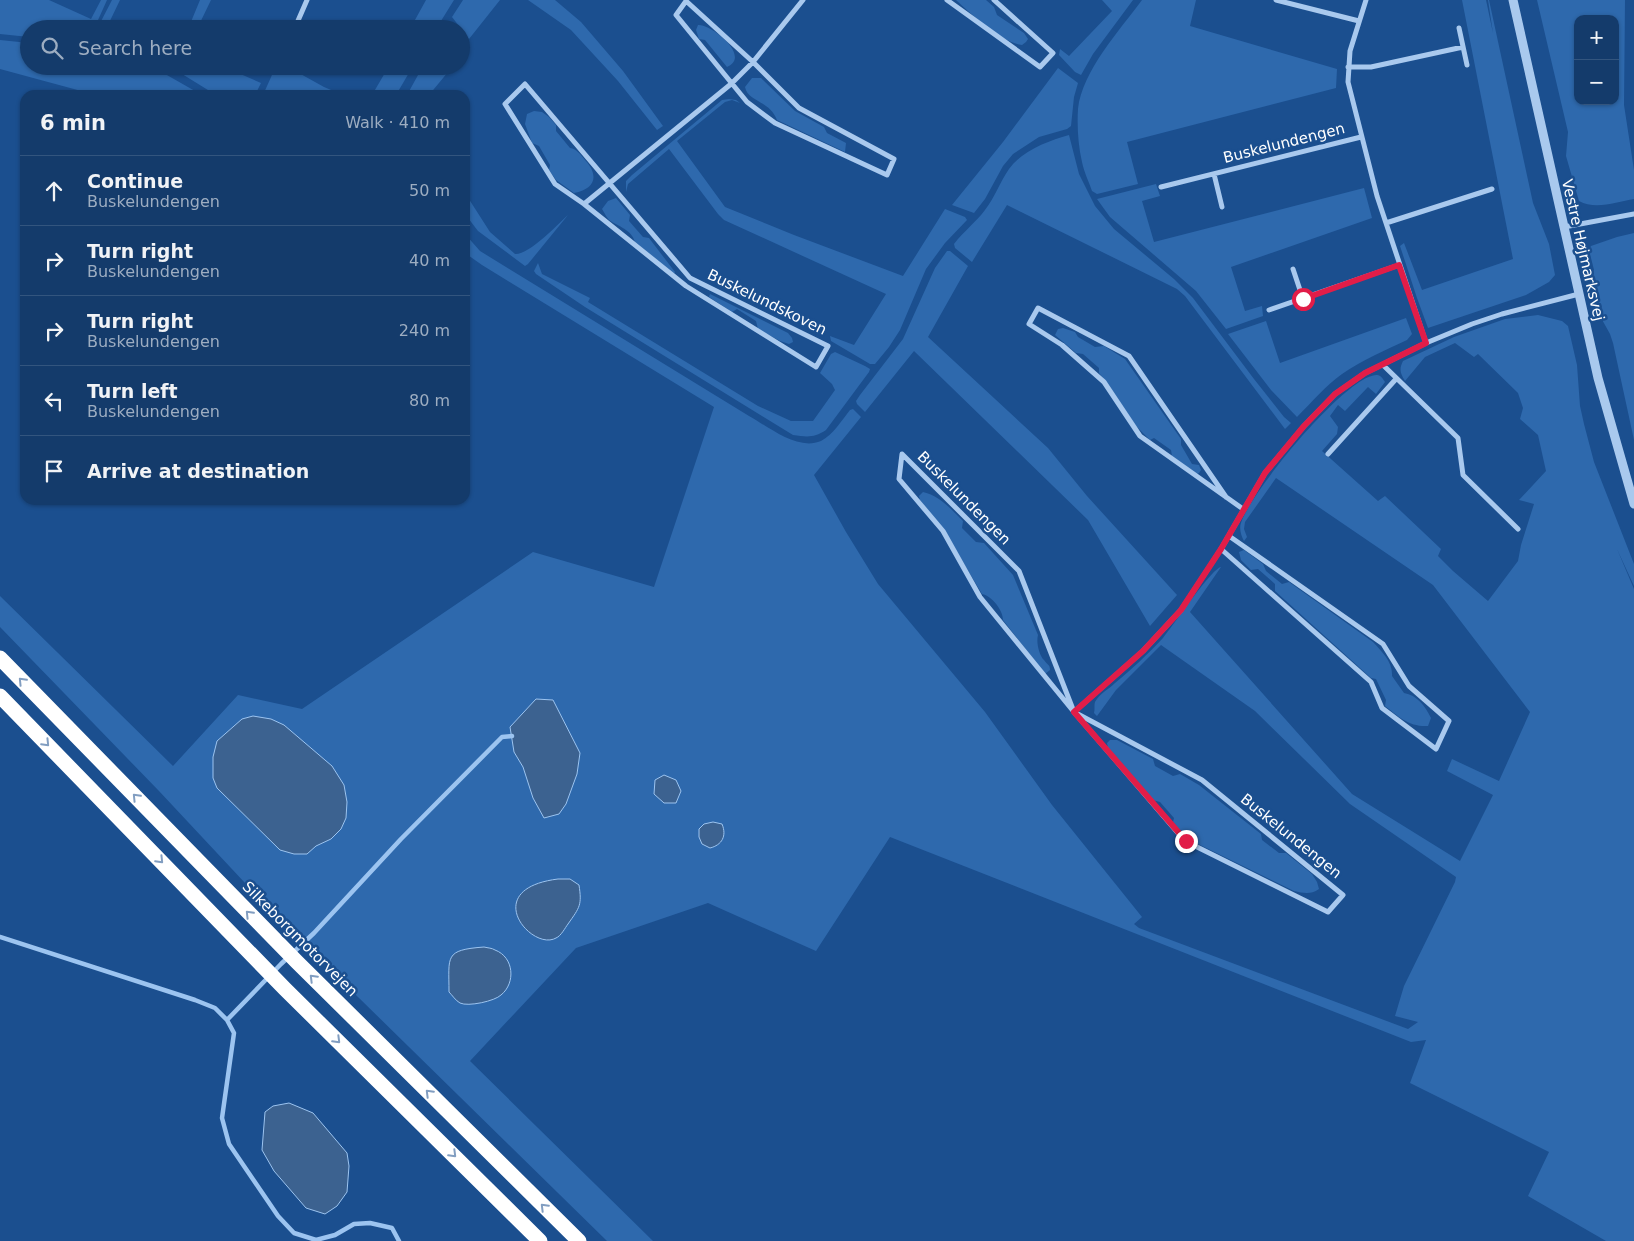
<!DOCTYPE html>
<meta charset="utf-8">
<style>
body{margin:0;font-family:"DejaVu Sans",sans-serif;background:#1d4271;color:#f1f3f6}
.controls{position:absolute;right:15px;top:15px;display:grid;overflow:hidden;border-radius:10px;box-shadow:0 1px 4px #0004}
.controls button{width:45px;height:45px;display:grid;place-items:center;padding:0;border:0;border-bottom:1px solid #33557e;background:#143b6b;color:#f1f3f6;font:25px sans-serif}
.stop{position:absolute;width:15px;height:15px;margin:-11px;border:4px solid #e11d48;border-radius:50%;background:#fff}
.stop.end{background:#e11d48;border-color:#fff;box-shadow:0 1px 5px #0008}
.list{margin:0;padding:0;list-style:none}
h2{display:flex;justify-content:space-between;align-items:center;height:65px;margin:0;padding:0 20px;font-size:21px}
h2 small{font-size:16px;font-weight:400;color:#9dadc1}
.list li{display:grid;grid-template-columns:32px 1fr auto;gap:15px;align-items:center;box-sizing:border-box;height:70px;padding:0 20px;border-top:1px solid #33557e}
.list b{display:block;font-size:19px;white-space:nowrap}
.list p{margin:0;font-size:16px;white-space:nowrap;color:#9dadc1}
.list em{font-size:16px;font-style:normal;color:#9dadc1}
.icon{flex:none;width:28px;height:28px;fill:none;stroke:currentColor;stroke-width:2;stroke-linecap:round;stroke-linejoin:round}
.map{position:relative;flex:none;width:1634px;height:1241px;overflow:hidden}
.search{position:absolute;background:#143b6b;box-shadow:0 1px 4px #0004;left:20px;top:20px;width:450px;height:55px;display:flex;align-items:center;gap:12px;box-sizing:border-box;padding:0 18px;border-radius:28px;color:#9dadc1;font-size:19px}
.panel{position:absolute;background:#143b6b;box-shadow:0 1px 4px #0004;left:20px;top:90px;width:450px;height:415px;border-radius:15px}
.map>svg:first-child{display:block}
.green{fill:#2e69ad;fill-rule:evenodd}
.water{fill:#3c6290;stroke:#9cc4f0}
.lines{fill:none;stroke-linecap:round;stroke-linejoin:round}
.stream{stroke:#9cc4f0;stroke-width:4.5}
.minor{stroke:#a9c9ee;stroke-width:5}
.tertiary{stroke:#a9c9ee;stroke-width:9}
.motorway{stroke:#fff;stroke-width:15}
.oneway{stroke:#829ec1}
.route{stroke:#e11d48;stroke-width:6}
.labels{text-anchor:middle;stroke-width:5;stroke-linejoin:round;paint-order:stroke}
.street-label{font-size:15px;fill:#fff;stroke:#1b4f8f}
</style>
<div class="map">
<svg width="1634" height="1241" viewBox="0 0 1634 1241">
<rect width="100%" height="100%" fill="#1b4f8f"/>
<path class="green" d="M0,0H49L91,19L101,0H107L94,29H29V37L0,34Z
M112,0H120L108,25L118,29H97Z
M200,0H211L197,29H188Z
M426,0H454L436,29H410Z
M463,0H500L469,39L452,17Z
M528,0H555L581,22L623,71L663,126L657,130L618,81L571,30Z
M956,0H986L994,7L997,15L1024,33L1028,39L1026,42L1022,45C1002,43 971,14 956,0Z
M1102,0H1133L1093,54L1081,75L1075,72L1059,55L1060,49L1069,56L1112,11Z
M1142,0H1196L1190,26L1337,69L1336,88L1127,142L1138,184L1097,194L1092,191C1089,182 1084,172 1082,162C1078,145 1077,126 1078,109C1082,71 1120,30 1142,0Z
M1462,0H1486L1493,33L1488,0H1489L1533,203L1549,244L1555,275L1549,282L1526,295L1428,328L1417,298L1400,246L1404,243L1422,290L1513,259Z
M1537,0H1625L1624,105L1634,170V199C1617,202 1595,210 1579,201L1566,156L1568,132ZM1578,19H1615V101H1578Z
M698,25C711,24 752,56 727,67L705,40L699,39L696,30Z
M0,40L29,43V66H151L202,95H96L0,69Z
M174,66H222L261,83L255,95H216L174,69Z
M276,66H299L297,72L324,87L343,95H263Z
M389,66H413L396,95H372Z
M423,66H453L429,95H407Z
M1058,68L1078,83L1074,97L1071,126L1067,129L1039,137L1013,154L1003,166L985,199L974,213L952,205L1003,142Z
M752,78H761L795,111L824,127L827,133L846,143L845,152L777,120C769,100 748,102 745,87Z
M729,99L736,100L740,103L732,100L725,102L677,141L725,207L794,235L903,276L945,209L965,217L967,220L945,243L926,269L900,330L889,347L875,364H870L831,341L830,336L854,345L886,294L724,220L718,214L669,149L628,184L626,192V181L632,175L722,100Z
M534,111L542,112L549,117L556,125V131L570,148C577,149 580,154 585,160C599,175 596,189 574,193L556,180L549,170L550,165L539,146L532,143L525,124L527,114Z
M1069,135L1079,174L1095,206L1114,229L1174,279L1193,298L1254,379L1284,417L1291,423L1285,429L1185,296L1177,289L1007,205L972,262L955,248L954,244C963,232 976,222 985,210C995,197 1000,182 1009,169C1023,150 1048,141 1069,135Z
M1156,184L1160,196L1142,201L1154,242L1364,188L1372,218L1231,267L1245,311L1262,306L1263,316L1226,329L1196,291L1110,217L1097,199Z
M465,193L490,232L515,254C529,255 557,225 568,215L528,264L525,266L478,231L465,214Z
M616,198L630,215L629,221L643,237L649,238L675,272L674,274L635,242C631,229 619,227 609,220C607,218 604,212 602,209L608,201Z
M1634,233V440L1613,343L1610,334L1600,316L1590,271L1594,270L1589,250L1591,246L1617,237Z
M465,234L480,251L749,416C769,427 797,451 821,441C833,435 842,420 850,410L853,409L861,417L814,475L846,532L878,584L985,712L1052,805L1142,917L1134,924L1139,928L1408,1029L1418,1022L1395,1016L1404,986L1455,882L1456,877L1350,804L1255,711L1161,645L1116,690L1097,716L1094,713C1095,709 1094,705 1095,702C1099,694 1109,689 1115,683C1131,670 1148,654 1163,638C1173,626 1211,569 1221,567L1190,612L1352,794L1460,861L1493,795L1447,771L1452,759L1499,781L1530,712L1433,585L1276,478L1245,522L1244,529L1247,537L1244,541C1241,536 1239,528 1241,523C1249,494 1347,374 1377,375C1381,375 1383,379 1385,382L1376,394L1368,387L1345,411L1338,405L1330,416L1338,427L1337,434L1322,451L1378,501L1385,496L1441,549L1438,556L1453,571L1488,601L1518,561L1521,545L1534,504L1519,500L1546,471L1538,435L1520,419L1523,408L1518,393L1478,354L1474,357L1455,343L1425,357L1405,381C1400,373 1399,369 1403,361L1454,337L1505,319L1538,315L1562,321L1568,326L1577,365L1580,406L1584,424L1594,462L1634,564V586L1617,549L1634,589V1241H1606L1528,1196L1549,1152L1410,1083L1426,1040L1411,1042L890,837L816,951L708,903L576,948L470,1061L653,1241H607L308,948L287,926L286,927L159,791L0,627V596L173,766L238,695L302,709L533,552L654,587L714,407L482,265L465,253Z
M947,251H950L968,266L928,337L1048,448L1087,496L1177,595L1150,626L1088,520L914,351L865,412L857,404L856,401L860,395L903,339L935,268Z
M538,263L542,274L590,298L588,302L758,406L791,421H813L835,390L832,384L820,373L831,354L835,352L865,366L870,369L869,372L826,430C814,438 807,437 793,435L585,307L536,274L534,271Z
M710,294L788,333L792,338L793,342L789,344L780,341L758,329L756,321L737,309L732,312L709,297Z
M1406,318L1412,334L1407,340C1386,350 1362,360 1342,374C1325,386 1312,402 1297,417L1271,390L1228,334L1266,321L1280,363Z
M1063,328L1075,332L1078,337L1095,347L1104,346L1125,359L1181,439V445L1192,464L1199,465L1201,470L1199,473L1197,474L1172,456L1171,450L1154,438L1150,440L1135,425L1109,385L1099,373V368L1083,354L1076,353L1055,335L1058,329Z
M923,492C940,496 951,509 963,521L962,528L976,542L984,543L1013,575L1038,635C1036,642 1039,655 1044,660C1047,665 1050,664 1050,670L1045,674L1003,620C1003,610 992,596 982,594L948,537L920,500L919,496Z
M1244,550L1263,564L1266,571L1282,584L1289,582L1373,642C1382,652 1393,662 1392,676L1404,693C1417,695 1425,706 1431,718L1428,726C1409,727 1399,717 1385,706L1386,700L1376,679L1371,678L1275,591V584L1258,569L1251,570L1241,560L1239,552Z
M1110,740H1117L1153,759L1155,766L1173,776L1180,774L1199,785L1261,834L1262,840L1279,853H1286L1312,874L1317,882L1319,889C1310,895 1304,893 1294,891L1192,841L1185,837L1173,822L1174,818L1160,802L1152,800L1108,748L1107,743Z"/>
<path class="water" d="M536,699L553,700L580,753L577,774L566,804L559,814L544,818L533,798L523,767L514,752L510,727Z
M253,716L271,719L284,725L332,766L344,785L347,802L346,818L341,829L331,839L316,846L307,854H294L280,850L217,788L213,778V757L217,741L242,719Z
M664,775L676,780L681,791L676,803H664L654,794L655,780Z
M713,822L722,824C727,836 722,845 710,848L702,844L699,837V829L704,824Z
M558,879H570L579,885C582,905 580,907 568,924C565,928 561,936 556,938C532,952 478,889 558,879Z
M484,947C488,948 492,948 495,950C514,957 516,983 501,995C495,1001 468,1007 460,1003C456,1001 452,995 449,992C449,956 444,950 484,947Z
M289,1103L313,1113L347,1153L349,1166L347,1192L337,1206L325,1214L306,1208L274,1171L262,1150L265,1112L273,1106Z"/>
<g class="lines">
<path class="stream" d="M0,937L195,1000L215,1008L227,1020
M399,1241L392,1228L370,1223L354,1224L335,1235L316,1240L294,1233L278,1216L229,1144L222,1118L234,1033L227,1020L281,964L314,933L401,839L502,737L512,736"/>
<path class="minor" d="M947,0L1040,67L1053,53L994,0
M1276,0L1359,21
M1366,0L1350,51L1348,82L1377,196L1426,343
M686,1L753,62L799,108L894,159L887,175L775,123L747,102L676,15Z
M297,23L307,0
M1459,28L1467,65
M1348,67H1371L1463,47
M525,84L690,278L828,346L816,367L686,286L584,204L555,184L505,104Z
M1214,174L1222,207
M1161,187L1361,137
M584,204L731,84L753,62L803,0
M1386,223L1492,189
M1564,227L1634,214
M1293,269L1303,299
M1269,310L1399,265
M1383,365L1458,438L1463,475L1518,529
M902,454L1019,571L1074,712L980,597L943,531L899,479Z
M1328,454L1396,379
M1226,497L1129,356L1038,308L1029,324L1062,345L1104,382L1140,436L1243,509
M1221,549L1371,682L1382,708L1436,749L1449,721L1409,686L1383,644L1229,536
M1074,712L1143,651L1181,610L1221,549L1265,473L1304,426L1335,394L1365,373L1426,343L1472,324L1502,314L1579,294
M1074,712L1202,780L1343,895L1328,912L1185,841Z"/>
<path class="tertiary" d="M1513,0L1598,378L1634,504"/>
<path class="motorway" d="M0,658L297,962L579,1241
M0,696L285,989L540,1241"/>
</g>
<defs><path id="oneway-chevron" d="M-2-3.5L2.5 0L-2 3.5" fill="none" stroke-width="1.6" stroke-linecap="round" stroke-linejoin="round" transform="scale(1.25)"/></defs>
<g class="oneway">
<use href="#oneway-chevron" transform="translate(22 681) rotate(-134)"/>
<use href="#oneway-chevron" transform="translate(46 743) rotate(46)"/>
<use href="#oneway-chevron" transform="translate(136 797) rotate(-134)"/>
<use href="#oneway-chevron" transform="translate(160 860) rotate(46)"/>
<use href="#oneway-chevron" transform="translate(249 914) rotate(-134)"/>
<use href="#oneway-chevron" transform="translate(313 978) rotate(-135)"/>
<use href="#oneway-chevron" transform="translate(337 1040) rotate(45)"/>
<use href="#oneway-chevron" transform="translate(429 1093) rotate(-135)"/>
<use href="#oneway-chevron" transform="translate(453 1154) rotate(45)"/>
<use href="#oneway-chevron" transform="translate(544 1207) rotate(-135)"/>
</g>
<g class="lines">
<path class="route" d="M1186,841L1074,712L1143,651L1181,610L1221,549L1265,473L1304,426L1335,394L1365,373L1426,343L1399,265L1303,299"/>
</g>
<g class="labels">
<g class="street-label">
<text transform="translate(1284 143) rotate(-14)" y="5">Buskelundengen</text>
<text transform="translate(1583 250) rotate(77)" y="5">Vestre Højmarksvej</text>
<text transform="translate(767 302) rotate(26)" y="5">Buskelundskoven</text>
<text transform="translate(964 498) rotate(45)" y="5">Buskelundengen</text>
<text transform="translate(1291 836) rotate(39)" y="5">Buskelundengen</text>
<text transform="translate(300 939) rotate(45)" y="5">Silkeborgmotorvejen</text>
</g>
</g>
</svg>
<div class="controls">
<button>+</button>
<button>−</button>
</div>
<div class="stop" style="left:1303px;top:299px"></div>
<div class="stop end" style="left:1186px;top:841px"></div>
<div class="search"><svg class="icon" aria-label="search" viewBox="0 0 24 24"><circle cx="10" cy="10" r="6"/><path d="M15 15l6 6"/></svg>Search here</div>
<section class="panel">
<h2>6 min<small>Walk · 410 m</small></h2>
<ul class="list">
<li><svg class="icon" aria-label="ahead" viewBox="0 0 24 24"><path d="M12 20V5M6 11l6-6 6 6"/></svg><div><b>Continue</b><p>Buskelundengen</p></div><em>50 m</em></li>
<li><svg class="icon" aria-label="right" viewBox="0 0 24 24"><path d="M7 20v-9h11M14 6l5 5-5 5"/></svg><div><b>Turn right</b><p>Buskelundengen</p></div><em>40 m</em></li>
<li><svg class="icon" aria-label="right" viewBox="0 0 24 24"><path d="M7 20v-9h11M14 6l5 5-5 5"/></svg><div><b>Turn right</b><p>Buskelundengen</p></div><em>240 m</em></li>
<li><svg class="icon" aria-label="left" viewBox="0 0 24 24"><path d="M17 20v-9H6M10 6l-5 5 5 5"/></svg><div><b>Turn left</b><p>Buskelundengen</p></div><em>80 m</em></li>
<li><svg class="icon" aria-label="arrive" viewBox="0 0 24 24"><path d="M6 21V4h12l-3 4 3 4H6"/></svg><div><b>Arrive at destination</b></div></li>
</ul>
</section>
</div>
